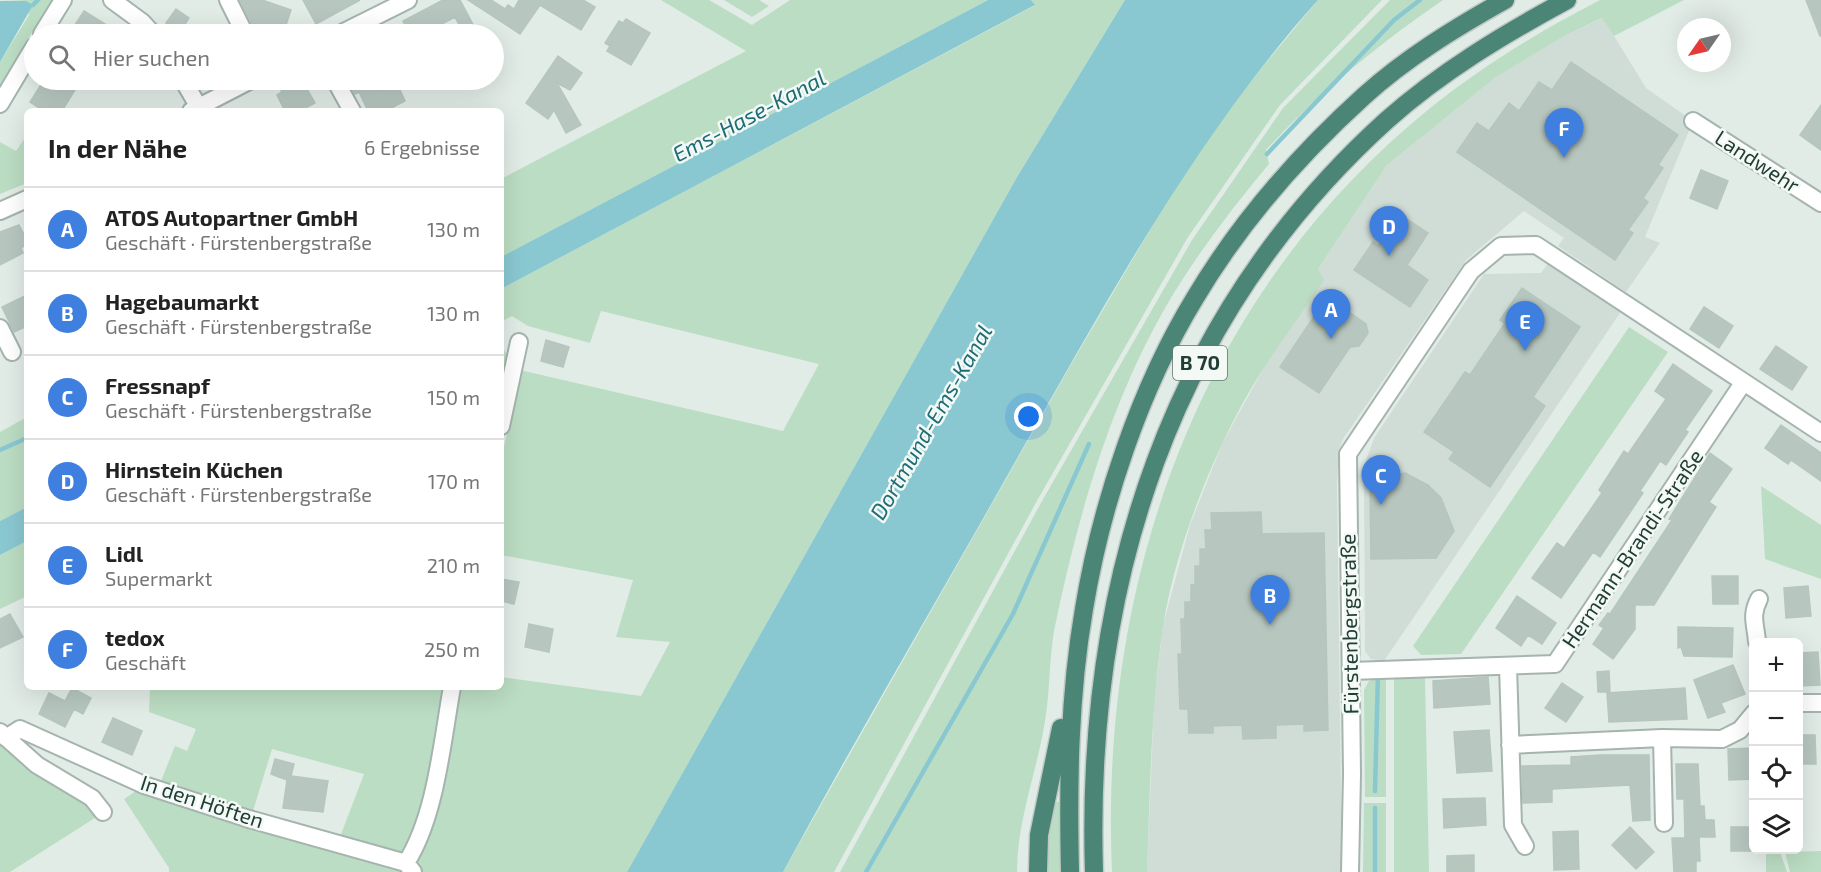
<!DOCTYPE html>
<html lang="de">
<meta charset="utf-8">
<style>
body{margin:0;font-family:"Exo 2",sans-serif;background:#f6f6f6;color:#222}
.controls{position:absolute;right:18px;bottom:18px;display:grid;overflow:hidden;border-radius:9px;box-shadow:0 6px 24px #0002}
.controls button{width:54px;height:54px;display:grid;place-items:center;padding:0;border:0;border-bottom:2px solid #e0e0e0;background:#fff;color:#222;font:30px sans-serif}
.compass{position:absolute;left:1677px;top:18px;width:54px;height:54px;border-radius:50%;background:#fff;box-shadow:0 6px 24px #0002;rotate:236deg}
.you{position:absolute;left:1029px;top:417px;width:21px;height:21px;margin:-15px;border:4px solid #fff;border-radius:50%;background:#1a73e8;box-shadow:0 0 0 9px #1a73e833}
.badge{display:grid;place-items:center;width:39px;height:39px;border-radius:50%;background:#0f766e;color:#fff;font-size:20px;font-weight:700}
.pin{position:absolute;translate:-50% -50px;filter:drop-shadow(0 2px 3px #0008)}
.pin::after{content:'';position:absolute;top:32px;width:21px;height:18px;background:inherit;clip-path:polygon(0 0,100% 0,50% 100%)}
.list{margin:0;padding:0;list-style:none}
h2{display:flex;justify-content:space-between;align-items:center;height:78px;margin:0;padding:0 24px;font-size:26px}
h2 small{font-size:20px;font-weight:400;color:#767676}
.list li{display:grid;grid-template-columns:39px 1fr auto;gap:18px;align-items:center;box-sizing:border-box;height:84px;padding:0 24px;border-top:2px solid #e0e0e0}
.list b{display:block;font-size:22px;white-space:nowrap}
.list p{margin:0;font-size:20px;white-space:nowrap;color:#767676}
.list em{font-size:20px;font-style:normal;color:#767676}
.icon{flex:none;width:33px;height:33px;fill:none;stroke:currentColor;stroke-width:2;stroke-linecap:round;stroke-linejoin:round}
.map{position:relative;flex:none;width:1821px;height:872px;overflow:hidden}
.search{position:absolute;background:#fff;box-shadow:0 6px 24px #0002;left:24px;top:24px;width:480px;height:66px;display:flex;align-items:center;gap:15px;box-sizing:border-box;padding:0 21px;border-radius:33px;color:#767676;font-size:22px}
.panel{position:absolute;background:#fff;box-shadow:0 6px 24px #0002;left:24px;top:108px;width:480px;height:582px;border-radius:9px}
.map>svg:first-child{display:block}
.built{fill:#d0dcd6}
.green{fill:#bbddc3}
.water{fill:#8ac8d1}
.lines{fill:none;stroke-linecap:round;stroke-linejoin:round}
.stream{stroke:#8ac8d1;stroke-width:4.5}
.building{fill:#b7c7c0;stroke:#b4c6be;stroke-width:1.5}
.minor-casing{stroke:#a5b4ae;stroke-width:20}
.trunk-casing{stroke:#c1c9c6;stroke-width:21}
.minor{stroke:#fff;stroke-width:16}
.trunk{stroke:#4a8576;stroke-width:18}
.labels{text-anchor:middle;stroke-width:5;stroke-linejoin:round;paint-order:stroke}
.shield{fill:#f3f9f5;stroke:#61756f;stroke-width:1.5}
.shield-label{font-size:20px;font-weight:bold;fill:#223d35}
.street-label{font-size:21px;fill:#223d35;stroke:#f3f9f5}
.water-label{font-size:22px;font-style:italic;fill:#1d6c78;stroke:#f3f9f5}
</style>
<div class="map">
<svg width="1821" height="872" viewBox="0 0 1821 872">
<rect width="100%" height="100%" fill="#e2ece7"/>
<path class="built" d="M1603,18L1646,88L1693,121L1645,237L1660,243L1626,292L1558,246L1564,238L1524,211L1466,260L1343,439L1339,449L1337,485L1342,872H1147L1154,704L1163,625L1190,525L1222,444L1318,269L1387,165L1495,78L1564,36Z
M1549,262L1622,310L1384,661L1371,659L1365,651L1364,466L1374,438L1484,274L1541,273Z"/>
<path class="green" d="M0,0H52L0,85V62L29,15L26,1Z
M661,0H709L752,25L790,0H988L501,257V179L746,51Z
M724,0H759L769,6L752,17Z
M1031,0H1125L1017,177L627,872H169V868L124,799L139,789L191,809L335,850L364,774L272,749L253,811L197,796L161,781L175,746L187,751L196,729L149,712L150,687H501V677L641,696L670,642L616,637L633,580L501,555V462L520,370L783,431L819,364L601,311L590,343L528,326L512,316L501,322V289L1034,6Z
M1318,0H1382L1280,105L1188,237L1038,499L834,872H783L1073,361L1171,194L1236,99Z
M1390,0H1443C1379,44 1318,93 1266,150L1269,164C1232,208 1197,254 1168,303C1110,402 1077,519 1054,631C1049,661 1050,692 1045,721C1037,772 1017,820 1017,872H840L1042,501L1192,240L1283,108Z
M1600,0H1684L1614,36L1602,18L1564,36L1495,78L1387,165L1318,269L1324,280C1303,312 1280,342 1260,374C1217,442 1175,547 1163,627C1151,708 1150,790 1147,872H1112C1099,581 1198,296 1429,109C1482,66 1540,31 1600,0Z
M27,135V183L0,194V142L16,151Z
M1629,327L1668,352L1461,654L1421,655L1413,646Z
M501,345L510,360L501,404Z
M27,417V507L0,521V432Z
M1761,486L1821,525V579L1765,559Z
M27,541V596L0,609V555Z
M1425,677L1429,872H1394V678Z
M1374,679H1386V797H1365L1364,690L1369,681Z
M0,743L24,764L90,804L98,816L10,872H0Z
M1055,802H1059L1060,872H1046L1045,840Z
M1364,803H1386V872H1363Z
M1821,851V872H1790L1785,852Z
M1766,852H1780L1787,872H1766Z"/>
<path class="water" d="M988,0H1031L1035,5L501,289V257Z
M1125,0H1318C1196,136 1109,297 1019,455C941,594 859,732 783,872H627L1017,177Z
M0,1H26L33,5L0,62Z
M27,507V541L0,555V521Z"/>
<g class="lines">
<path class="stream" d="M33,5L38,0
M1267,154L1394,20L1420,0
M0,450L27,438
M1375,791L1378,673
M866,872L1013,614L1089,444
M1375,872V808"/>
</g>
<path class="building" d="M240,0H262L291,10L283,34H267L255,30Z
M303,0H360L316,24Z
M443,0H460L478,34H464L455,17L434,28L437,34H410L403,21Z
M468,0H491L505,9L508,5L514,9L519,0H583L595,7L581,30L540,5L520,34Z
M1806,0H1821V36H1820Z
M176,9L189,18L180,32L166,23Z
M84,11L121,34H69Z
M626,19L650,33L631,65L607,51L610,46L605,43L619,21L623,23Z
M558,56L582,73L570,90L557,83L581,125L566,133L554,110L548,119L526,103Z
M1571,62L1678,135L1658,165L1663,168L1643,198L1648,202L1628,230L1633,233L1615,260L1457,152L1477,123L1489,131L1509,103L1519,111L1539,82L1552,90Z
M44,80H81L62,111H44L30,102Z
M293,80L296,85L300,83L305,90L307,89L315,103L300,111H285L277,95L282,92L279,87Z
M347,80H383L376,83L380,91L392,85L395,90L399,88L405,101L393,107L396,111H368L359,92L355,94Z
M1821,105V150L1800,135Z
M1701,170L1728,181L1717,209L1690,198Z
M1399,214L1428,233L1407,265L1428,280L1410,307L1354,270L1373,242L1378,246Z
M19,225L27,240V244L21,248L23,253L0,265V232Z
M1522,288L1580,327L1533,397L1545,406L1490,487L1449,459L1454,452L1424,432L1465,372L1470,375L1505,323L1500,320Z
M27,295V326L14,332L2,307Z
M1327,297L1366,324L1368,333L1359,346L1350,347L1319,393L1280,367Z
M1704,307L1733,326L1719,348L1690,329Z
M546,340L569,347L563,367L541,361Z
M1776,346L1807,367L1792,390L1760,369Z
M1673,364L1712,391L1685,430L1688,432L1666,465L1660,461L1640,491L1643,493L1600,557L1593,552L1561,598L1532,578L1557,543L1564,548L1602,493L1599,490L1624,451L1628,454L1666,399L1655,391Z
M1781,425L1821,453V481L1791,460L1788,464L1765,448Z
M1710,453L1732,469L1709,502L1716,507L1654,605H1635V629L1613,659L1593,644L1604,628L1599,625L1608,613L1610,614L1672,520L1669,519Z
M1405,473L1428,485L1441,498L1454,531L1436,558L1371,559L1370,481Z
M1261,512L1262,534L1324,533L1328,730L1304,731V724L1276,725V738L1243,739L1242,725L1213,726V733H1189L1188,709H1180L1178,654H1182L1181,619H1185V602H1191V585H1195V566H1200V549H1206L1205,530H1212L1211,513Z
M1712,576H1738V604H1713Z
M501,579L519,582L514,604L501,601Z
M1808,586L1811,616L1786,618L1784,588Z
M1517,596L1556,623L1542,644L1528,635L1521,646L1496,628Z
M10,614L23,637L0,648V619Z
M529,624L553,629L549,652L525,647Z
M1678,627L1733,628L1732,657L1684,656L1681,647L1678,648Z
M1818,652L1820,685L1798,686V653Z
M1733,665L1745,694L1721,703L1725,712L1708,718L1694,680Z
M1609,671L1610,692H1598L1597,672Z
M1488,677L1490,704L1434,708L1433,681Z
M1562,683L1583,697L1566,722L1545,708Z
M72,688L91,698L83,714L74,709L65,727L39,714L49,693L65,701Z
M1685,688L1687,719L1609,722L1607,693Z
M113,718L142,731L132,755L102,742Z
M1489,730L1492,771L1457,773L1454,732Z
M1798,735H1815L1816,764H1798Z
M1754,748V779L1729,780L1728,749Z
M1600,755H1649L1650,820L1633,821L1630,785L1552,789V802L1523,803L1522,766L1571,765V757Z
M275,759L294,764L291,776L328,781L323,812L283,808L287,780L271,774Z
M1676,764H1698L1700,806H1704L1705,820H1714L1715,837H1699L1700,861H1696V872H1674L1672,838H1685L1684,799H1677Z
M1485,798L1486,825L1444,828L1443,799Z
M1630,827L1654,852L1636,869L1612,845Z
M1731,827H1754V851H1731Z
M1578,831L1579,869L1554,870L1553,832Z
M1474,855V872H1447V856Z"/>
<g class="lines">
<g class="minor-casing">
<path id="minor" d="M112,0L142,22L153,34
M228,0L245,34
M42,34L63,0
M340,34L408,0
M183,80L201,111
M335,80L352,111
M0,104L34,47
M191,111L251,80
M1693,121L1821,203
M0,211L27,199
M0,328L12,352
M501,426L519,342
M1757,642C1756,625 1750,616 1759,599
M1508,666L1513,825L1525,846
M1351,671L1555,664L1743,383
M1798,703H1821
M0,732L37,765L92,798L103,812
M6,738L20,729L144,785L249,819L406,863L413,872
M1662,738L1664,823
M1510,745L1662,738L1722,739L1740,730L1754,713
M406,863C436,816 442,742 452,687
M1350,872L1352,774L1348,454L1471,271L1501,246L1536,245L1821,433"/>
</g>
<g class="trunk-casing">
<path id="trunk" d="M1038,872L1039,835L1061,728
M1070,872C1068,784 1069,696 1084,609C1101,505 1140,388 1195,298C1239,224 1300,154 1364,96C1406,58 1455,28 1505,0
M1094,872C1085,584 1169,317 1387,120C1441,72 1504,34 1567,0"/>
</g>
<use href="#minor" class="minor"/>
<use href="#trunk" class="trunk"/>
</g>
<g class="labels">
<rect class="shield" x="1173" y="346" width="54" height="34" rx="4.5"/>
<g class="shield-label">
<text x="1200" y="370">B 70</text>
</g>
<g class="street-label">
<text transform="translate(1757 162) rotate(33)" y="7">Landwehr</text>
<text transform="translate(1633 549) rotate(-56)" y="7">Hermann-Brandi-Straße</text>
<text transform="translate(1350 624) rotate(-91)" y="7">Fürstenbergstraße</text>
<text transform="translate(202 802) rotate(18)" y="7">In den Höften</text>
</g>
<g class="water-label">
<text transform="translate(749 116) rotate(-28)" y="8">Ems-Hase-Kanal</text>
<text transform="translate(931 422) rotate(-60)" y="8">Dortmund-Ems-Kanal</text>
</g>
</g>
</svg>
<div class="controls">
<button>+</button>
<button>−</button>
<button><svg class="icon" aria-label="locate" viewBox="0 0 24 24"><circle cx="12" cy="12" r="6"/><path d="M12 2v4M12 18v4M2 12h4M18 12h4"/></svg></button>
<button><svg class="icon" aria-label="layers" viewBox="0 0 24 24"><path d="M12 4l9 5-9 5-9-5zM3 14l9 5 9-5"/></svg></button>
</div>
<svg class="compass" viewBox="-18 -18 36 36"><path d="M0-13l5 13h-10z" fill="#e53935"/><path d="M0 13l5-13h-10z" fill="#767676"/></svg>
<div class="you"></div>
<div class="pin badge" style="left:1331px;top:339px;background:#3f7fe0">A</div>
<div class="pin badge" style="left:1270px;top:625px;background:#3f7fe0">B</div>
<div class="pin badge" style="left:1381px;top:505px;background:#3f7fe0">C</div>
<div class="pin badge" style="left:1389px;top:256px;background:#3f7fe0">D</div>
<div class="pin badge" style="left:1525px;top:351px;background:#3f7fe0">E</div>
<div class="pin badge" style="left:1564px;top:158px;background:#3f7fe0">F</div>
<div class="search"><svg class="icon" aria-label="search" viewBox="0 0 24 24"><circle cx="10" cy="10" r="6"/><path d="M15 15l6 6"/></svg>Hier suchen</div>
<section class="panel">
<h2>In der Nähe<small>6 Ergebnisse</small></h2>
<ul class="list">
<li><span class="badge" style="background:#3f7fe0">A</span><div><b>ATOS Autopartner GmbH</b><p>Geschäft · Fürstenbergstraße</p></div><em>130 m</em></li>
<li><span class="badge" style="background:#3f7fe0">B</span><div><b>Hagebaumarkt</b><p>Geschäft · Fürstenbergstraße</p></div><em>130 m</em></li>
<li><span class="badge" style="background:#3f7fe0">C</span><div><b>Fressnapf</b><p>Geschäft · Fürstenbergstraße</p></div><em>150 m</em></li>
<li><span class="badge" style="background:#3f7fe0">D</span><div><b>Hirnstein Küchen</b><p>Geschäft · Fürstenbergstraße</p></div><em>170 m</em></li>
<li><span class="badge" style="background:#3f7fe0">E</span><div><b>Lidl</b><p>Supermarkt</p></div><em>210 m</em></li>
<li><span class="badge" style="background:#3f7fe0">F</span><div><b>tedox</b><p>Geschäft</p></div><em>250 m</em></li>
</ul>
</section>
</div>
